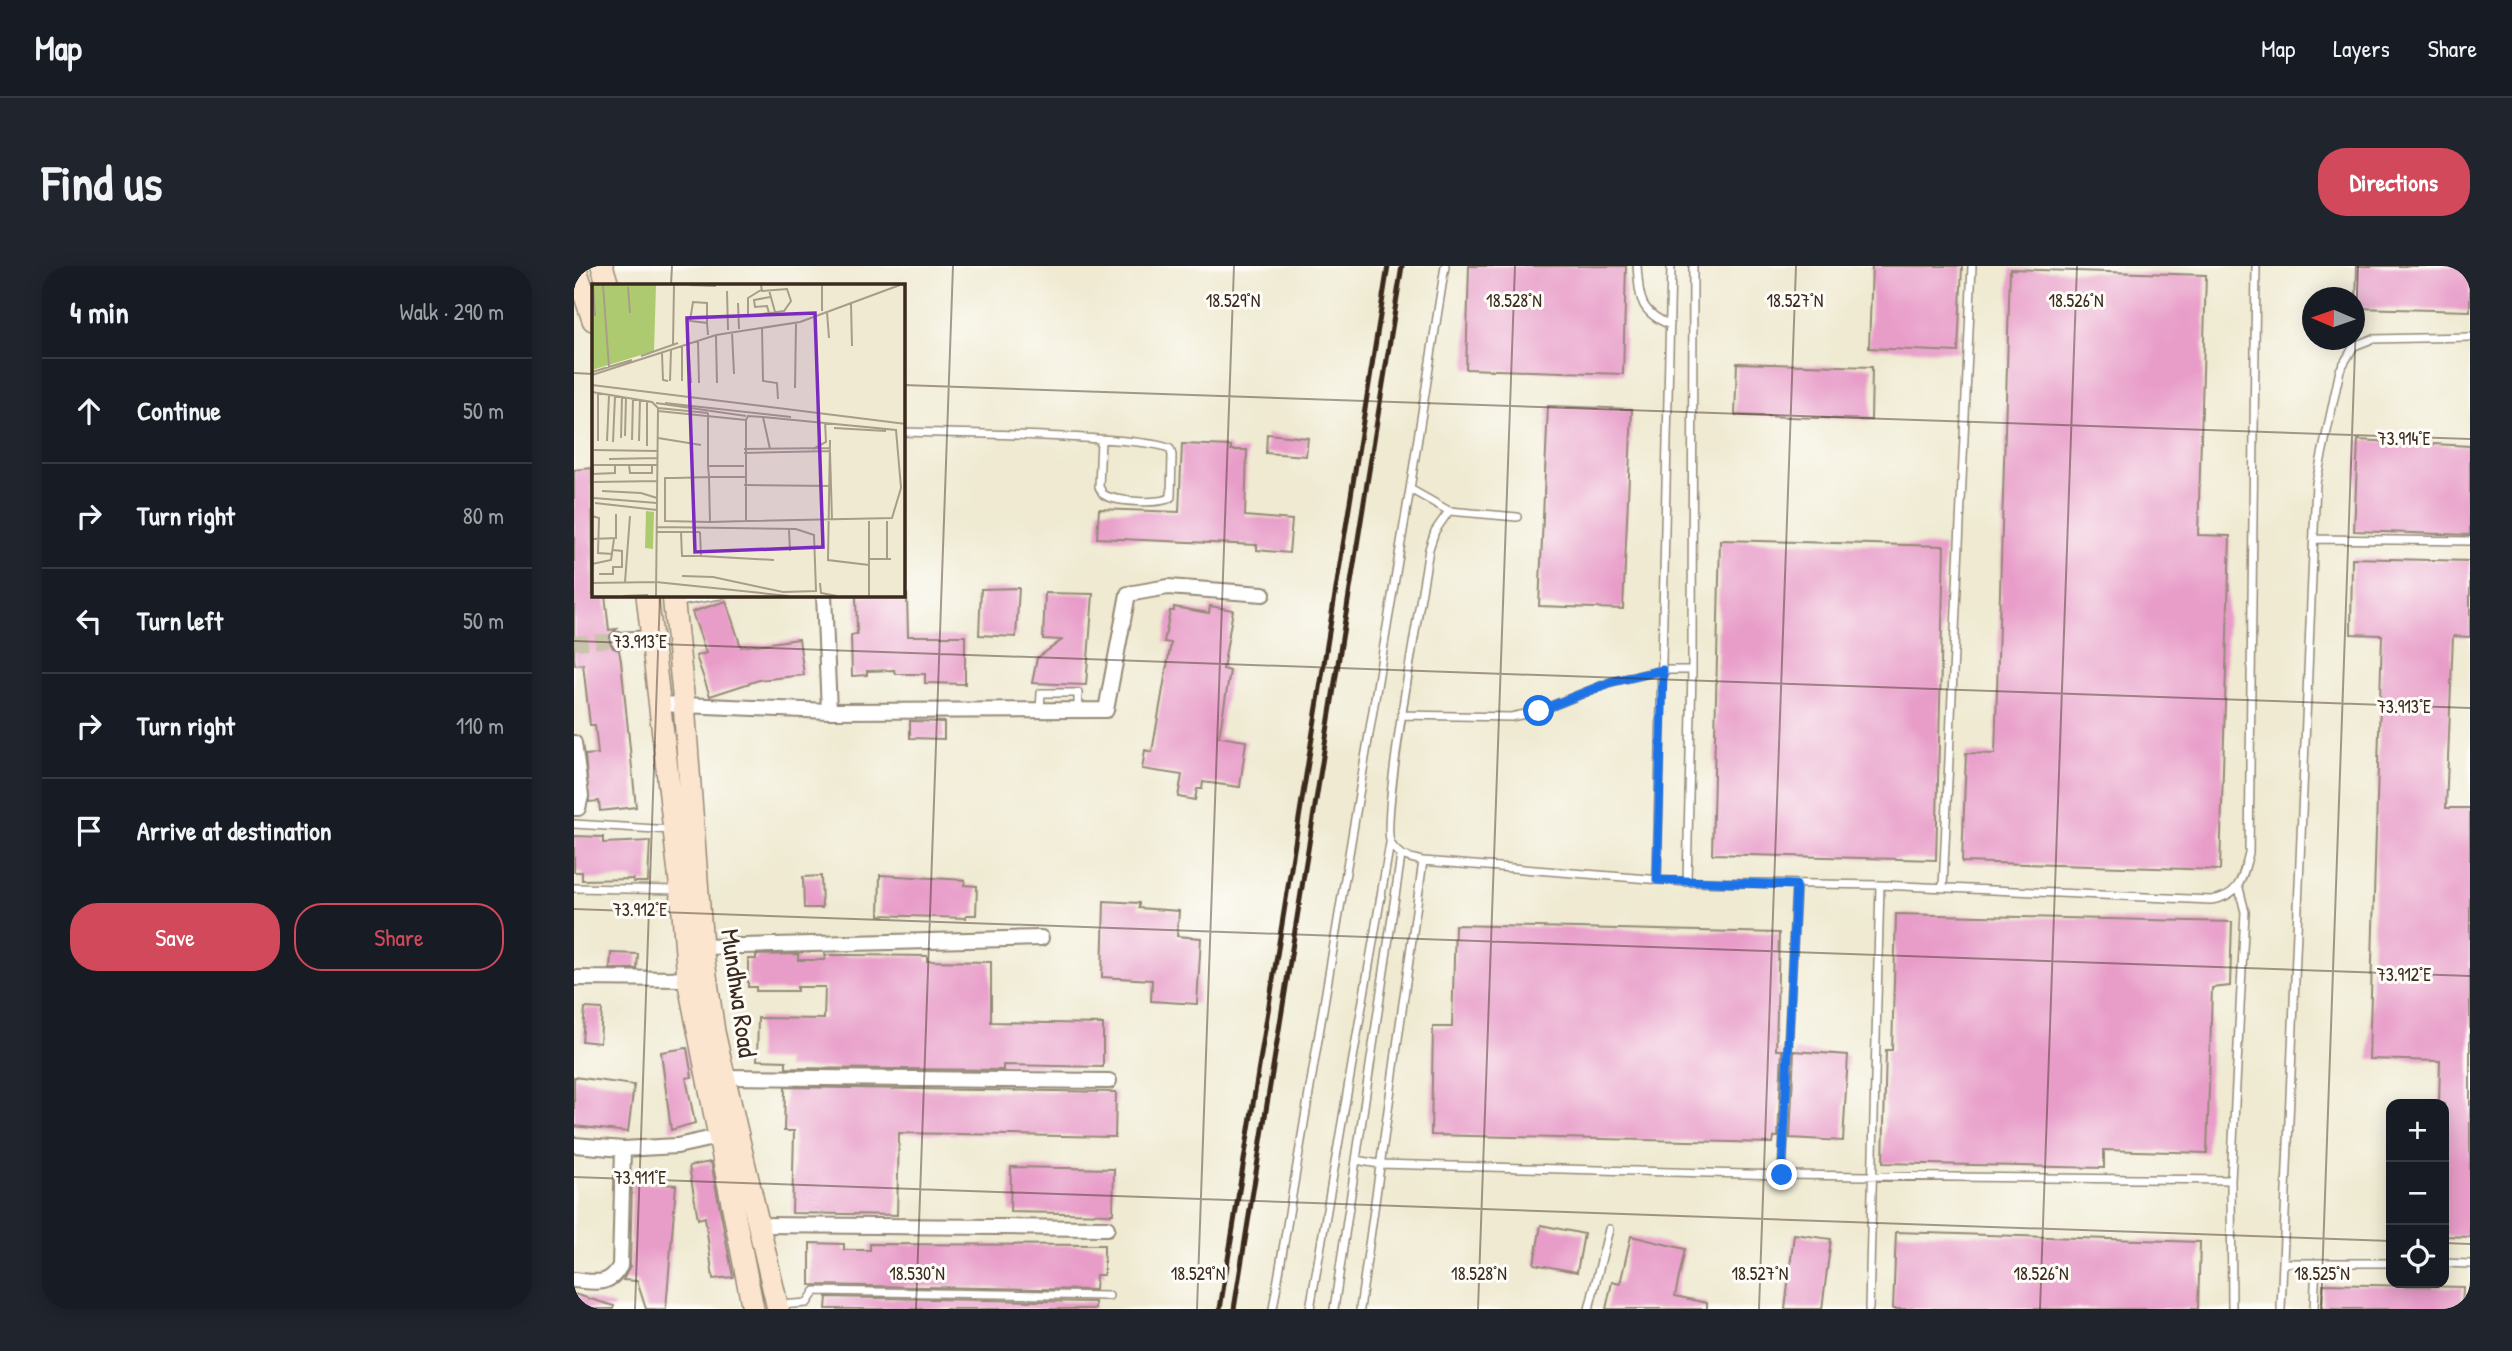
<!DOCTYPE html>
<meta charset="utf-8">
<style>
body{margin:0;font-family:"Patrick Hand",sans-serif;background:#20242c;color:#f1f3f6}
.controls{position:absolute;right:21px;bottom:21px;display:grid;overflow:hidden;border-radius:14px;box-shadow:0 4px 18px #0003}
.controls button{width:63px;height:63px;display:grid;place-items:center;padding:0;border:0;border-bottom:2px solid #363941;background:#171b24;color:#f1f3f6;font:35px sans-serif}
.compass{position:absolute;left:1728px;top:21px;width:63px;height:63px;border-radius:50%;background:#171b24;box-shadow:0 4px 18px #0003;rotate:272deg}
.stop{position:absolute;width:21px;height:21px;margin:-16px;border:5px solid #1a73e8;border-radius:50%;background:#fff}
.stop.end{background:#1a73e8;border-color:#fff;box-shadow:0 2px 7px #0008}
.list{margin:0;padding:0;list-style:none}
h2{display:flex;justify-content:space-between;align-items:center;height:91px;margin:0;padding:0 28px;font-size:30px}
h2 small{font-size:23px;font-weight:400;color:#9ea1a6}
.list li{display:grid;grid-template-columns:46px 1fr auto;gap:21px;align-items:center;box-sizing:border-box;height:105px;padding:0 28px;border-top:2px solid #363941}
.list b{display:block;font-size:26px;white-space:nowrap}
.list em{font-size:23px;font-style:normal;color:#9ea1a6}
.actions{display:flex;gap:14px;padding:21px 28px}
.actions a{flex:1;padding:16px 0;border:2px solid #d1495b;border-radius:28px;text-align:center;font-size:24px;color:#d1495b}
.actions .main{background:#d1495b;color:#fff}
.icon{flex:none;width:38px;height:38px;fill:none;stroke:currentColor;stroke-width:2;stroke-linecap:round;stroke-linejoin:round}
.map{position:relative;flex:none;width:1896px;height:1043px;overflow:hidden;border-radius:28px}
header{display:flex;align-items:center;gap:42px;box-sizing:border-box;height:98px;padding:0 35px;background:#171b24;border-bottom:2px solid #363941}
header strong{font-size:33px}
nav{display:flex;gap:38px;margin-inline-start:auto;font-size:24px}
.intro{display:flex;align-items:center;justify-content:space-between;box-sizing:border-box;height:168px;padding:0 42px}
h1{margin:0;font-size:49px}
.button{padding:18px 32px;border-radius:28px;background:#d1495b;color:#fff;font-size:24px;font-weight:700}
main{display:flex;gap:42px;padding:0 42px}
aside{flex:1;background:#171b24;border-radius:28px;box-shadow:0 4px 18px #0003}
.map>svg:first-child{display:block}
.building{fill:#e89dc9}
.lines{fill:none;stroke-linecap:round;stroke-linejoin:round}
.street-tunnel{stroke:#cbc4ad;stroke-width:14;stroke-dasharray:14 7;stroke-linecap:butt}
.lane-casing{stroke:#958a78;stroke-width:10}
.street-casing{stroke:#958a78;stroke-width:18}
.secondary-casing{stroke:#958a78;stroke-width:24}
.lane{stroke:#fff;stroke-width:7}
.street{stroke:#fff;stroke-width:14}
.secondary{stroke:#fce5cf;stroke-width:21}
.rail{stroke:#3b2a1e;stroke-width:5}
.route{stroke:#1a73e8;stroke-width:9}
.ticks{fill:none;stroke:#3b2a1e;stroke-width:2;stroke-opacity:0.45}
.labels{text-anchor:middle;stroke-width:6;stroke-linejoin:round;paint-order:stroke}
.street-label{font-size:26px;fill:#3b2a1e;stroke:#fdfcf7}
.inset-road{fill:none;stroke:#a79d89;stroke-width:2}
.view{fill:#7b2cbf;fill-opacity:0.15;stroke:#7b2cbf;stroke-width:3.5}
.inset-edge{fill:none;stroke:#3b2a1e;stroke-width:3.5}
.ticks-label{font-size:18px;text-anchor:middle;fill:#3b2a1e;stroke:#fdfcf7;stroke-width:6;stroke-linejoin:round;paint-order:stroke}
</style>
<header>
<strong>Map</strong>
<nav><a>Map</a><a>Layers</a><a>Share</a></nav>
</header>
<div class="intro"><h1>Find us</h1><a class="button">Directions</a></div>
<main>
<aside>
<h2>4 min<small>Walk · 290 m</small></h2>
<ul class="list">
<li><svg class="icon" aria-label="ahead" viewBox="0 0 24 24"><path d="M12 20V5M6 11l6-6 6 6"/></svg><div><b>Continue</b></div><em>50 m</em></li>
<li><svg class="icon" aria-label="right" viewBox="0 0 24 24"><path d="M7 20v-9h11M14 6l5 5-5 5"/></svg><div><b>Turn right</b></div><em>80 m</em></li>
<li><svg class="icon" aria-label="left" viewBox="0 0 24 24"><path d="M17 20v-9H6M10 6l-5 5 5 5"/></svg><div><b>Turn left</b></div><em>50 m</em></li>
<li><svg class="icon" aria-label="right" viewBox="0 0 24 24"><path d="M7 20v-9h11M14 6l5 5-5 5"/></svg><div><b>Turn right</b></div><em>110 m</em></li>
<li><svg class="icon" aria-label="arrive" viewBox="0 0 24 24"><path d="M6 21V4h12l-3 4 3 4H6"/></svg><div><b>Arrive at destination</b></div></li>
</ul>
<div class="actions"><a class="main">Save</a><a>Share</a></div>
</aside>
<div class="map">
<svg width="1896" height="1043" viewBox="0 0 1896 1043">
<rect width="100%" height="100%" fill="#fdfcf7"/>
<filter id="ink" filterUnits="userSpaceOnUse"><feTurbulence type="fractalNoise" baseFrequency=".0143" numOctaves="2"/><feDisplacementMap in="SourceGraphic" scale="14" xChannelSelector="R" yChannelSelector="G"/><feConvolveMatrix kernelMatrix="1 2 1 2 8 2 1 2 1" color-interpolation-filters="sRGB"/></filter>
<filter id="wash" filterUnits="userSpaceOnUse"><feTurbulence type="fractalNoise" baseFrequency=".00686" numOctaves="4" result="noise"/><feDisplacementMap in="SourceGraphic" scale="28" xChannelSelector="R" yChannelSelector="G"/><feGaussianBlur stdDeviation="1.57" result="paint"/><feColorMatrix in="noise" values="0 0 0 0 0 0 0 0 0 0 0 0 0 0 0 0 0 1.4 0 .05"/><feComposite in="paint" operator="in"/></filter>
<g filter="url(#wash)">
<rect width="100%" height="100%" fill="#efead1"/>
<g id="blocks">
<path class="building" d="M895,0H1052L1049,108L892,103Z
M1298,0H1388L1384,86L1295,82Z
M1783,0H1896V45L1782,42Z
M1436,3L1632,9L1624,269L1656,270L1646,604L1388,596L1392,487L1421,488Z
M1163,97L1298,101L1297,154L1161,149Z
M974,140L1058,143L1049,343L965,340Z
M693,168L734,172L732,190L692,187Z
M1784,174L1896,180V269L1780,265Z
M608,178L657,180V184H673L671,250L718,254L715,287L683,284V279L523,272L525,243L605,246Z
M18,202L19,329H31L35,364L43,363L36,369L35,375L39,382L45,384L47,395L62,541L26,545L25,535L15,536L11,489L24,488L21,459H16L9,398L1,399L0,392V204Z
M1146,274L1370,280L1362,594L1138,588Z
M1778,292L1896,295V371L1879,370L1872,542H1896V971L1870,970V838H1865L1866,795L1795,793L1808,369L1777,368Z
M445,322L442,371L405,369L407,323Z
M471,327L519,328L512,419L458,417L463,392L488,374L469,373Z
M333,329L334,370H391V418L351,417V408H321L320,404L293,405V409L278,410L277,369L283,368L282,330Z
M152,335L167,381L225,373L230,409L185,414L136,430L122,390L132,387L118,346Z
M636,340L659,344L649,403L656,405L645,471L672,475L666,521L629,516L628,523H623L621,534L604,531L608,509L568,503L571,484L578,486L597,377L590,376L596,345H600V341L635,347Z
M336,455L370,456V473L336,472Z
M0,570L29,571V577L76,575L74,616H59V613L8,614V606H0Z
M306,609L391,614L390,619L403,620L402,649H392V652L305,649Z
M247,610L248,642H230L229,611Z
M530,635L565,637V642L605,645L603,670L627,672L623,738L577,735L578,714L528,711Z
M1322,648L1658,656L1656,720L1638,722L1633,887L1530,884V902L1309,897L1312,784H1318Z
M881,659L1205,667L1202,784H1208L1204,871H1200L1199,877L857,869L859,761H878Z
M37,687L64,688L63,703H36Z
M224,688V694H251V689H277L353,690V695L417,696V756L529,758V801L429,799V804L212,802V795L183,794L184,752L250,753L251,721H223V725H182V721H174V693H182V689Z
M11,742L28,743L26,777L8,775Z
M113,782L118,811L112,812L121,857L97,864L87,786Z
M1220,785L1274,789L1269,875L1216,872Z
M0,811L60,819L54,866L0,860Z
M211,821L542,826L541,871L325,867L323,949L218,947L220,865H210Z
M137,896L159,1011L139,1013L131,951L124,953L115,900Z
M437,901L540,903L539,948L436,946Z
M58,916L102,919L92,1043H72L63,1015L49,1014L56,1000Z
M967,959L1010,968L1003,1006L960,998Z
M1322,966L1626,976L1624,1043H1319Z
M1220,968L1257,973L1248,1043H1211Z
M1057,970L1111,983L1101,1030L1133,1037V1043H1032L1038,1016L1046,1018Z
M236,977L270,978V984H296V978L530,979V1009H522L521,1024L236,1019Z
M1749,1018L1889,1021L1888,1043H1748Z
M0,1028L40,1040L39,1043H0Z
M253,1031L521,1036V1043H252Z"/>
</g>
</g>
<g filter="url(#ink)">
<use href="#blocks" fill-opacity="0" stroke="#958a78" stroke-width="2"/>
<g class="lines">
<path class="street-tunnel" d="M0,377L44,374"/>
<g class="lane-casing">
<path id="lane" d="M871,0L836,223L875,245L861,265L855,283C849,323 805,558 817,578C825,591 836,592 849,595L1113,616L1306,619L1637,634C1666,630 1668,613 1675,587L1682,0
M1063,0C1066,32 1064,45 1096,59
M329,166C365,167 580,170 596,183L598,189L597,231C588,239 539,236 529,228L525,221L527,174
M875,245L943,251
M1740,273L1896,275
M104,336L146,329
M466,444L467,427H504V444
M828,449L937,451L965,445L1037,416L1089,404H1118
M0,558L98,564
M1083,614L1097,0
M1113,616L1118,404L1119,0
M0,622L106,624
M1369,622L1398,0
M782,894L805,898L1208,909L1657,914L1658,1043
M1208,909L1222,619
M1657,914L1671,646L1665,622
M1709,997H1742L1740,1043
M1742,997H1817
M1870,997L1896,998
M206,1039L233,1037L241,1025L535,1030
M699,1043L836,223
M736,1043L816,577
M760,1043L827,590
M786,1043L849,595
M1015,1043L1035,963
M1295,1043L1306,619
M1707,1043L1742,217L1766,104L1780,80L1798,73L1896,71"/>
</g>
<g class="street-casing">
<path id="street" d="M250,329L255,445
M44,374L78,372
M85,438L255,445L532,444L554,328L594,321L689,328
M0,477L7,530L4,542H0
M128,681L467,672
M0,712L114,713
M149,811L535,815
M0,879L49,883
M185,959L533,962
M0,1014C21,1016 35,1021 46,1000L49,883L103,880L144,871"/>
</g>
<g class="secondary-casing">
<path id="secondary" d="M1,0L19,54
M28,0L34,19
M73,329L108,634L114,713L179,1043
M99,329L110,438L128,681L140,766L204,1043"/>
</g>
<use href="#lane" class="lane"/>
<use href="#street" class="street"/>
<use href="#secondary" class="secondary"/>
<path class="rail" d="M646,1043L814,0
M660,1043L828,0"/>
</g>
</g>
<g class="lines" filter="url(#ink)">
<path class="route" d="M965,445L1037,416L1089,404L1083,614L1222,619L1208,909"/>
</g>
<path class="ticks" d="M97,19L98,0M0,107L19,108M329,119L1896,173M0,375L1896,442M0,643L1896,710M0,911L1817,975M1870,977L1896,978M61,1043L86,329M342,1043L379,0M623,1043L660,0M904,1043L941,0M1185,1043L1222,0M1466,1043L1503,0M1747,1043L1784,0"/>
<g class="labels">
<g class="street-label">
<text transform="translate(165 727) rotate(82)" y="9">Mundhwa Road</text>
</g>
</g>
<g transform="translate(18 18)">
<rect width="313" height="313" fill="#efead1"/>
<path d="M0,1H64L62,67L0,86ZM54,227L62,228L61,265L53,264Z" fill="#aeca71"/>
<path class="inset-road" d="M1,1L3,32M11,1L17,83M97,1L124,2M230,1V27M36,3L38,29M169,6L156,14V32L192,27L199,17L195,5L170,7L169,1M177,6L183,28M135,7L136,46M146,19L147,45M259,19L260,62M235,28L237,54M177,29L175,22L163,23L162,16L178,13M115,39V19L101,18L98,37L115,39L116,51M170,43L171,97L185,99L186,115M140,48L142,90M124,52L125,99M106,56L107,99M81,60L82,1M96,60L99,99M70,69L71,96L76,97M49,72L86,59M0,88L40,76M0,91L124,51L208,38L308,1M78,97L79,66M90,97V61M0,101L314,140M203,104L204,39M0,108L60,118L66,124L64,312M55,117V162M64,119L154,132M73,119L199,133M66,124L116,129M66,127L154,136M116,129V182L117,193L118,238L73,237V194H83L117,193H153M171,133L304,146L309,204L300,234L154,237V136L156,132ZM171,133L178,165M242,144L294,147M33,152L34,113M29,154L30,112M66,154L109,161M40,156L41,114M238,156L236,276L277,281M6,157V109M15,157L17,111M47,157L48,115M21,158L23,112M152,165L238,164M221,165L234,158L233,138M2,166L66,167M238,168L240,236M152,169L238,167M17,175L66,174M23,181V189L1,190V181H66M37,181L38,189H60V181M116,182H152M2,198L66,197M152,201L240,202M10,207L49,209L65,214M2,214L65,219M3,219L65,226M0,232L7,234L6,269L21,270M277,237V312M295,237V275M118,238L154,237M65,243L204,245L222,251L224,307L191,308L121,293L90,292M197,245L198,267M65,248H108M89,248L90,272H109L108,248M0,255L24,254V230M109,272L182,276M277,275H299M0,280L19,276L22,255M7,290H21V283H30V267L21,266M33,298L38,232M0,299L64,298L197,312M228,299L229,309L245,312M31,312L56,311"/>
<path class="view" d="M223,29L231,263L103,268L95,34Z"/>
<rect width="313" height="313" class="inset-edge"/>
</g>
<g class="ticks-label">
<text x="659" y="41">18.529°N</text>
<text x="940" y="41">18.528°N</text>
<text x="1221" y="41">18.527°N</text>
<text x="1502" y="41">18.526°N</text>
<text x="1830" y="179">73.914°E</text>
<text x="66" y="382">73.913°E</text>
<text x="1830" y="447">73.913°E</text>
<text x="66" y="650">73.912°E</text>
<text x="1830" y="715">73.912°E</text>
<text x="66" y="918">73.911°E</text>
<text x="343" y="1014">18.530°N</text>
<text x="624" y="1014">18.529°N</text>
<text x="905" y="1014">18.528°N</text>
<text x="1186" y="1014">18.527°N</text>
<text x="1467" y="1014">18.526°N</text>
<text x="1748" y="1014">18.525°N</text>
</g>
</svg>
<div class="controls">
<button>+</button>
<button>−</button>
<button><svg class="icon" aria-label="locate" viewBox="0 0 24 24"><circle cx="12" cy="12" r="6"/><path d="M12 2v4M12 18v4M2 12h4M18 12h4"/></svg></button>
</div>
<svg class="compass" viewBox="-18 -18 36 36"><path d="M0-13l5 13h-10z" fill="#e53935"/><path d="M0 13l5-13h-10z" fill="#9ea1a6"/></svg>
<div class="stop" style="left:965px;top:445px"></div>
<div class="stop end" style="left:1208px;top:909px"></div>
</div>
</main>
